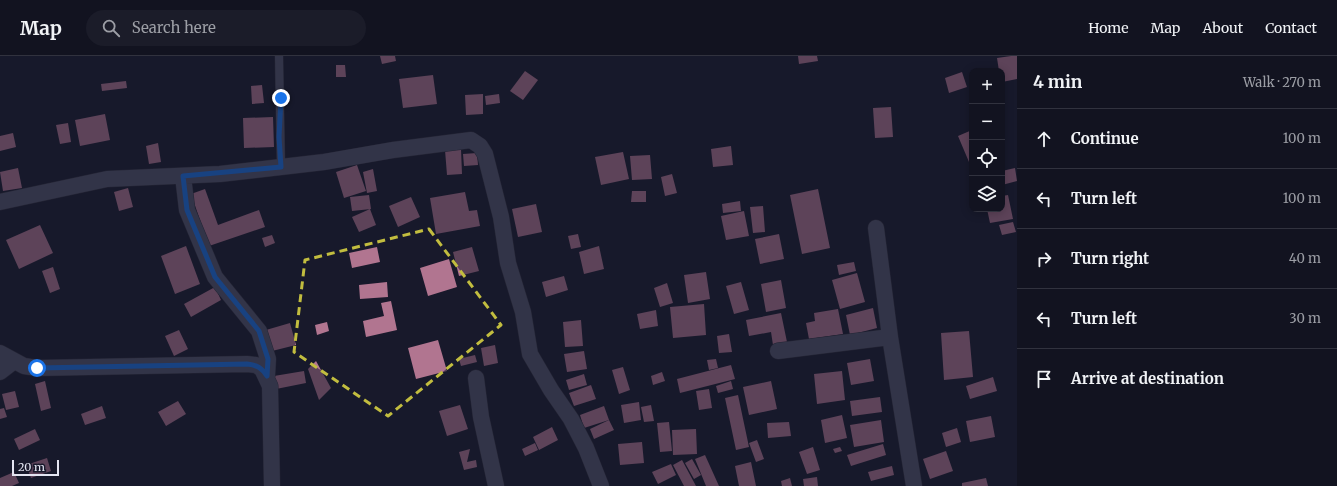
<!DOCTYPE html>
<meta charset="utf-8">
<style>
body{margin:0;font-family:Merriweather,serif;background:#1b1c29;color:#f1f3f6}
.controls{position:absolute;right:12px;top:12px;display:grid;overflow:hidden;border-radius:8px;box-shadow:0 2px 10px #0003}
.controls button{width:36px;height:36px;display:grid;place-items:center;padding:0;border:0;border-bottom:1px solid #31323e;background:#121320;color:#f1f3f6;font:20px sans-serif}
.scale{position:absolute;left:12px;bottom:10px;width:47px;box-sizing:border-box;padding-left:4px;border:2px solid #e4e5f2;border-top:0;font-size:11px;line-height:14px;white-space:nowrap;color:#e4e5f2;-webkit-text-stroke:3px #18192b;paint-order:stroke}
.stop{position:absolute;width:12px;height:12px;margin:-9px;border:3px solid #1a73e8;border-radius:50%;background:#fff}
.stop.end{background:#1a73e8;border-color:#fff;box-shadow:0 1px 4px #0008}
.list{margin:0;padding:0;list-style:none}
h2{display:flex;justify-content:space-between;align-items:center;height:52px;margin:0;padding:0 16px;font-size:17px}
h2 small{font-size:13px;font-weight:400;color:#9c9ea5}
.list li{display:grid;grid-template-columns:26px 1fr auto;gap:12px;align-items:center;box-sizing:border-box;height:60px;padding:0 16px;border-top:1px solid #31323e}
.list b{display:block;font-size:15px;white-space:nowrap}
.list em{font-size:13px;font-style:normal;color:#9c9ea5}
.icon{flex:none;width:22px;height:22px;fill:none;stroke:currentColor;stroke-width:2;stroke-linecap:round;stroke-linejoin:round}
.map{position:relative;flex:none;width:1017px;height:430px;overflow:hidden}
header{display:flex;align-items:center;gap:24px;box-sizing:border-box;height:56px;padding:0 20px;background:#121320;border-bottom:1px solid #31323e}
header strong{font-size:19px}
nav{display:flex;gap:22px;margin-inline-start:auto;font-size:14px}
.search{width:280px;height:36px;background:#1b1c29;display:flex;align-items:center;gap:10px;box-sizing:border-box;padding:0 14px;border-radius:22px;color:#9c9ea5;font-size:15px}
main{display:flex}
aside{flex:1;background:#121320}
.map>svg:first-child{display:block}
.building{fill:#b17590}
.lines{fill:none;stroke-linecap:round;stroke-linejoin:round}
.service-casing{stroke:#323240;stroke-width:9}
.minor-casing{stroke:#323240;stroke-width:17}
.service{stroke:#53556a;stroke-width:8}
.minor{stroke:#53556a;stroke-width:16}
.route{stroke:#1a73e8;stroke-width:5}
.marked{fill:none;stroke:#c2bd3f;stroke-width:3;stroke-dasharray:8 5;stroke-linejoin:round}
</style>
<header>
<strong>Map</strong>
<div class="search"><svg class="icon" aria-label="search" viewBox="0 0 24 24"><circle cx="10" cy="10" r="6"/><path d="M15 15l6 6"/></svg>Search here</div>
<nav><a>Home</a><a>Map</a><a>About</a><a>Contact</a></nav>
</header>
<main>
<div class="map">
<svg width="1017" height="430" viewBox="0 0 1017 430">
<rect width="100%" height="100%" fill="#18192b"/>
<path class="building" d="M380,0H395L396,5L382,8Z
M798,0H817L818,5L799,8Z
M1011,0H1017V23L1002,26V15H999L997,2Z
M336,9H345L346,21H336Z
M525,15L538,24L523,44L510,35Z
M962,16L967,31L949,37L945,22Z
M433,19L437,48L403,52L399,23Z
M126,25L127,32L102,35L101,28Z
M262,29L264,47L252,48L251,30Z
M483,38V58L466,59L465,39Z
M499,38L500,47L486,49L485,40Z
M891,51L893,81L875,82L873,52Z
M105,58L110,84L80,90L75,64Z
M273,61L274,91L244,92L243,62Z
M68,67L71,86L60,88L56,69Z
M972,74V105L969,106L958,80Z
M13,77L16,91L0,95V80Z
M158,87L161,106L149,108L146,90Z
M731,90L733,109L713,111L711,93Z
M461,93L462,118L447,119L445,94Z
M623,96L629,123L601,129L595,101Z
M477,97L478,109L464,110L463,98Z
M650,99L652,123L632,124L630,100Z
M357,109L366,135L344,142L336,116Z
M18,112L22,132L3,135L0,116Z
M1015,112L1017,125L1002,129V115Z
M373,113L377,135L367,137L363,116Z
M672,118L677,137L665,140L661,121Z
M128,132L133,151L119,155L114,136Z
M205,133L218,169L259,154L265,171L209,190L191,138Z
M818,133L830,192L802,198L790,139Z
M632,135H646V146H631Z
M465,136L469,155L477,154L480,170L436,178L430,142Z
M369,139L371,153L352,155L350,141Z
M1008,139L1013,163L990,167L987,153H1002V140Z
M411,141L420,161L398,171L389,150Z
M740,145L741,155L723,157L722,148Z
M536,148L542,176L518,181L512,153Z
M763,150L765,176L753,177L750,151Z
M370,153L376,169L359,176L352,161Z
M744,155L749,180L726,184L721,160Z
M1013,166L1016,176L1002,179L999,169Z
M40,169L53,197L19,213L6,184Z
M578,178L581,191L571,193L568,180Z
M779,178L784,203L760,208L755,183Z
M272,179L275,187L265,191L262,182Z
M186,190L200,228L175,238L161,200Z
M599,190L604,213L584,218L579,196Z
M377,191L380,206L352,212L349,197Z
M472,191L479,215L459,220L453,196Z
M449,203L457,231L428,240L420,212Z
M854,206L856,215L839,219L837,209Z
M53,211L60,233L50,237L42,215Z
M706,216L710,243L688,247L684,219Z
M857,217L865,246L840,253L832,224Z
M564,220L568,234L546,241L542,226Z
M781,224L786,252L766,256L761,228Z
M387,226L388,241L360,243L359,229Z
M741,226L749,254L734,258L726,230Z
M667,227L673,247L660,251L654,232Z
M215,231L221,244L191,261L184,248Z
M391,245L397,274L366,281L363,265L384,260L381,247Z
M704,248L706,279L673,282L670,251Z
M873,252L877,272L850,279L846,259Z
M838,253L843,278L809,283L806,267L815,265L814,257Z
M656,254L658,270L640,273L637,258Z
M781,257L787,286L773,289L771,276L749,280L746,264Z
M581,264L583,290L565,291L563,266Z
M327,266L329,275L317,279L315,269Z
M290,267L296,289L272,295L266,274Z
M179,274L188,293L174,300L165,280Z
M969,275L973,321L944,324L941,277Z
M729,278L732,296L719,297L717,280Z
M438,284L447,315L416,323L408,292Z
M495,289L498,307L484,310L481,292Z
M584,295L587,313L567,316L564,298Z
M475,299L477,306L461,310L459,303Z
M716,303L718,312L709,314L707,304Z
M870,303L874,325L851,329L847,307Z
M316,305L331,332L319,344L308,313Z
M731,309L735,323L680,337L677,323Z
M623,311L630,334L619,338L612,314Z
M304,315L306,327L276,333L274,320Z
M842,315L845,344L817,348L814,318Z
M662,316L665,325L653,329L651,320Z
M584,318L587,329L569,334L566,324Z
M993,321L997,335L970,343L966,330Z
M45,325L51,352L41,355L35,328Z
M731,325L733,333L718,337L716,330Z
M771,325L777,353L749,359L743,331Z
M591,329L596,343L574,350L569,337Z
M709,333L712,352L699,354L696,335Z
M15,335L19,351L6,354L2,338Z
M738,339L749,391L736,394L725,342Z
M880,341L882,356L852,360L850,345Z
M178,345L186,358L166,370L158,356Z
M639,346L641,364L624,367L621,349Z
M460,349L468,373L447,380L439,355Z
M651,349L654,365L644,366L641,351Z
M102,350L106,362L85,369L81,358Z
M604,350L609,364L584,372L580,359Z
M4,352L7,361L0,363V353Z
M842,359L847,382L825,387L821,364Z
M991,360L995,381L970,386L966,365Z
M609,364L614,374L594,383L590,373Z
M881,364L884,386L854,391L850,369Z
M669,366L672,395L660,396L657,367Z
M789,366L791,380L768,382L767,367Z
M552,371L558,384L539,394L533,381Z
M957,372L961,386L946,391L942,377Z
M35,373L40,384L19,394L14,383Z
M696,373L697,398L673,399L672,374Z
M757,384L764,403L756,406L749,387Z
M642,386L644,407L620,409L618,388Z
M535,387L538,394L525,400L522,393Z
M883,388L886,399L851,410L847,399Z
M813,391L820,414L807,418L799,396Z
M840,391L842,395L835,397L833,393Z
M470,393L467,406L476,404L477,411L464,414L459,396Z
M946,395L953,415L930,423L923,403Z
M705,399L719,430H706L695,403Z
M47,402L51,415L31,422L26,409Z
M692,403L701,419L694,423L685,407Z
M682,404L696,430H684L673,409Z
M751,406L756,430H739L735,410Z
M671,408L676,419L658,428L652,416Z
M892,410L894,419L871,425L868,416Z
M14,416L19,427L12,430H0V422Z
M817,421L818,430H804L803,423Z
M790,422L792,430H782L781,425Z
M986,422L988,430H962V427Z"/>
<g class="lines">
<g class="service-casing">
<path id="service" d="M279,0L281,111"/>
</g>
<g class="minor-casing">
<path id="minor" d="M183,120L187,154L215,221L259,275L268,303L267,320
M0,146L107,123L220,118L324,106L393,94L471,84L480,90L485,98L501,161L508,207L523,256L530,298L551,334L571,363L586,392L601,430
M876,172L890,281L914,430
M778,295L890,281
M0,297L24,310L37,312L247,308L256,309L262,313L270,330L272,430
M0,316L13,306
M476,322L481,361L496,430"/>
</g>
<use href="#service" class="service"/>
<use href="#minor" class="minor"/>
</g>
<g class="lines">
<path class="route" d="M37,312L247,308C257,309 262,312 267,320L268,303L259,275L215,221L187,154L183,120L281,111L279,81L281,42"/>
</g>
<path d="M0 0H1017V430H0ZM429,173L501,269L388,360L294,296L305,204Z" fill="#18192b" fill-opacity=".55" fill-rule="evenodd"/>
<path class="marked" d="M429,173L501,269L388,360L294,296L305,204Z"/>
</svg>
<div class="controls">
<button>+</button>
<button>−</button>
<button><svg class="icon" aria-label="locate" viewBox="0 0 24 24"><circle cx="12" cy="12" r="6"/><path d="M12 2v4M12 18v4M2 12h4M18 12h4"/></svg></button>
<button><svg class="icon" aria-label="layers" viewBox="0 0 24 24"><path d="M12 4l9 5-9 5-9-5zM3 14l9 5 9-5"/></svg></button>
</div>
<div class="scale">20 m</div>
<div class="stop" style="left:37px;top:312px"></div>
<div class="stop end" style="left:281px;top:42px"></div>
</div>
<aside>
<h2>4 min<small>Walk · 270 m</small></h2>
<ul class="list">
<li><svg class="icon" aria-label="ahead" viewBox="0 0 24 24"><path d="M12 20V5M6 11l6-6 6 6"/></svg><div><b>Continue</b></div><em>100 m</em></li>
<li><svg class="icon" aria-label="left" viewBox="0 0 24 24"><path d="M17 20v-9H6M10 6l-5 5 5 5"/></svg><div><b>Turn left</b></div><em>100 m</em></li>
<li><svg class="icon" aria-label="right" viewBox="0 0 24 24"><path d="M7 20v-9h11M14 6l5 5-5 5"/></svg><div><b>Turn right</b></div><em>40 m</em></li>
<li><svg class="icon" aria-label="left" viewBox="0 0 24 24"><path d="M17 20v-9H6M10 6l-5 5 5 5"/></svg><div><b>Turn left</b></div><em>30 m</em></li>
<li><svg class="icon" aria-label="arrive" viewBox="0 0 24 24"><path d="M6 21V4h12l-3 4 3 4H6"/></svg><div><b>Arrive at destination</b></div></li>
</ul>
</aside>
</main>
